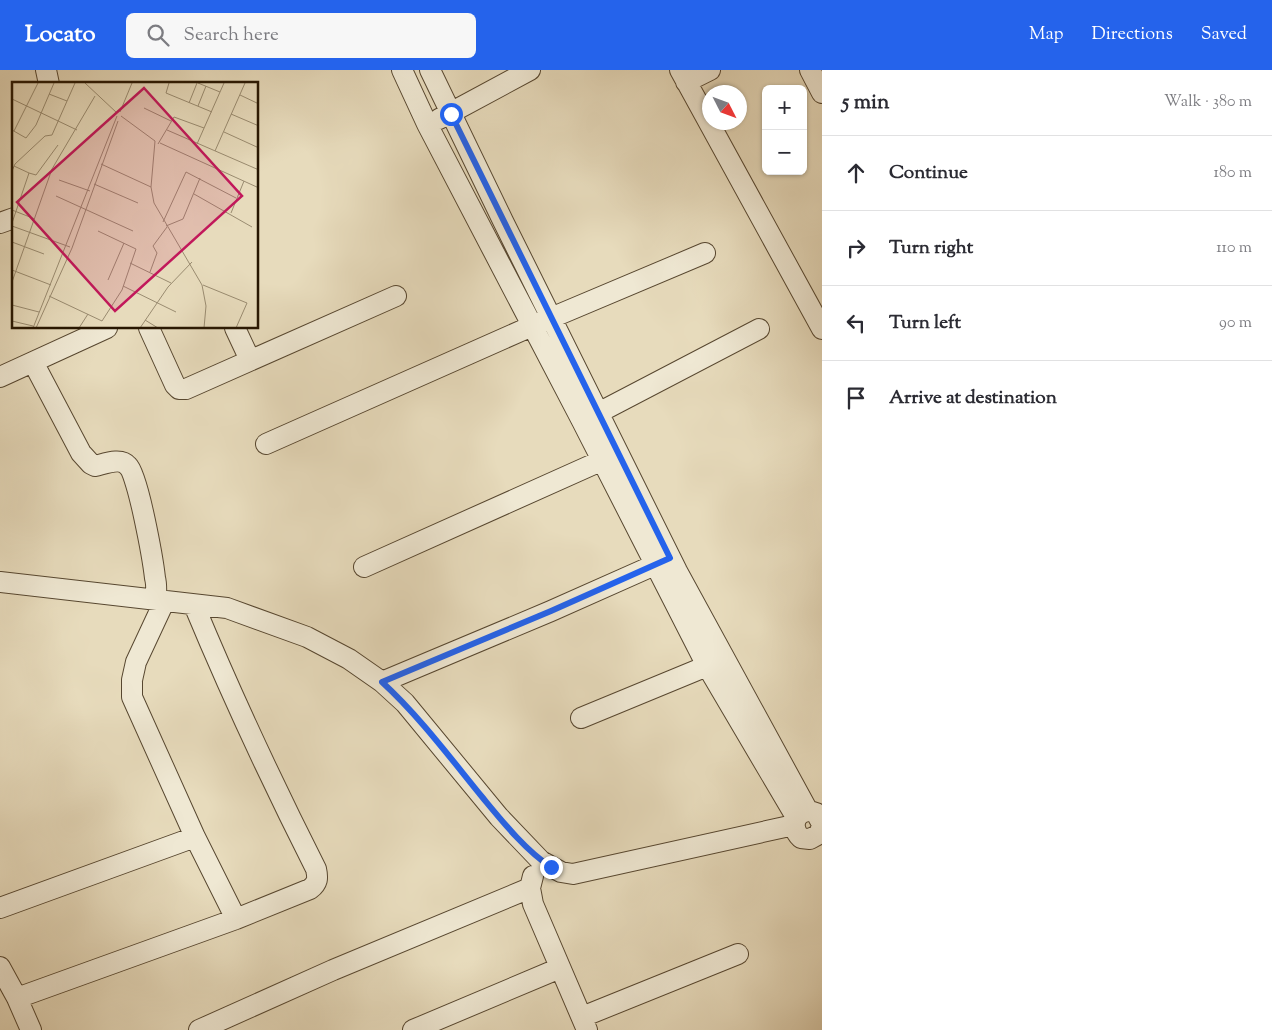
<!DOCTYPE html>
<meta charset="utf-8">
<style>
body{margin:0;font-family:"Sorts Mill Goudy",serif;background:#f7f7f7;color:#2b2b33}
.controls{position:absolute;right:15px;top:15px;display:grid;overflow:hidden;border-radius:8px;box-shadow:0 1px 4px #0004}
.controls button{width:45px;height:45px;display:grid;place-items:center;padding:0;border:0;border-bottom:1px solid #e1e1e2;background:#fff;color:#2b2b33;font:25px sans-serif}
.compass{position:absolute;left:702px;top:15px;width:45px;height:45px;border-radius:50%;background:#fff;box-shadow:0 1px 4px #0004;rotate:132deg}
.stop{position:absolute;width:15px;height:15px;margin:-11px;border:4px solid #2563eb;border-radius:50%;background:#fff}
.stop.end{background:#2563eb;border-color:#fff;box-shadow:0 1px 5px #0008}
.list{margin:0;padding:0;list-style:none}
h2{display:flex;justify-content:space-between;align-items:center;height:65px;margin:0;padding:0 20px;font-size:21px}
h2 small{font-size:16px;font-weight:400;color:#7c7c81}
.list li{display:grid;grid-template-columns:32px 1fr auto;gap:15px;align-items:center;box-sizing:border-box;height:75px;padding:0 20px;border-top:1px solid #e1e1e2}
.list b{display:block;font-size:19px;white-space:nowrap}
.list em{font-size:16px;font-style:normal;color:#7c7c81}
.icon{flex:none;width:28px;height:28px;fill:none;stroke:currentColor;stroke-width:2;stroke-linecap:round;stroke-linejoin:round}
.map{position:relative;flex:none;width:822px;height:960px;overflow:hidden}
header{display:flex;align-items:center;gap:30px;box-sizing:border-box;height:70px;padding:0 25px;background:#2563eb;color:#fff}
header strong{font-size:24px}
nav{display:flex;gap:28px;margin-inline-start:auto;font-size:18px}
.search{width:350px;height:45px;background:#f7f7f7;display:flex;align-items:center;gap:12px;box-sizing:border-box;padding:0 18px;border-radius:8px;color:#7c7c81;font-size:19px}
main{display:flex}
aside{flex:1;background:#fff}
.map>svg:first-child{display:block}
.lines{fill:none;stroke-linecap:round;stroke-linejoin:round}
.minor-casing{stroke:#574730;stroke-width:22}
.minor{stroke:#efe8d3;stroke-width:20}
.route{stroke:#2563eb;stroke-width:6}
.inset-road{fill:none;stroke:#9a8c71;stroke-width:1}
.view{fill:#c2185b;fill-opacity:0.15;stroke:#c2185b;stroke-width:2.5}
.inset-edge{fill:none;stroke:#271601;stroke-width:2.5}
</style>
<header>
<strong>Locato</strong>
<div class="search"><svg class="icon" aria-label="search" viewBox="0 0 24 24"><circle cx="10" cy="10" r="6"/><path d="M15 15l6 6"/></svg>Search here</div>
<nav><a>Map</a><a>Directions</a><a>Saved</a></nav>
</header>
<main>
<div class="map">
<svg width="822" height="960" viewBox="0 0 822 960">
<rect width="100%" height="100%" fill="#e7dbbc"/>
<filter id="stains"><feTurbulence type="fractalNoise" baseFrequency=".004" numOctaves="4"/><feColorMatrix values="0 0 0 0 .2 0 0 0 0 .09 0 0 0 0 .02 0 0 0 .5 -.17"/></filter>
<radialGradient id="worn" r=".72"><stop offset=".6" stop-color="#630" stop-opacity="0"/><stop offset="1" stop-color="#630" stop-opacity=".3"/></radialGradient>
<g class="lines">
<g class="minor-casing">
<path id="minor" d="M46,0L49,14
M402,0L427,54L582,351L707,596L796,747
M430,0L503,151L677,501L808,741
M680,0L822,259
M810,0L822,23
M686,12L710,0
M439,49L530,0
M0,153L14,148
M149,258L175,315L179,319H186L396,226
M235,258L250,290
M33,292L81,383L91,394L95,396C104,394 121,387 128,396C138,405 153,490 155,508C157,515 156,523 156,531
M0,307L107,258
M598,343L759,259
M266,374L532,256L705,183
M364,497L614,385
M0,512L227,538L307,567L349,589L382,612L405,633L499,747L541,791L561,802L573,804L794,755
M164,532L136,592L132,610V627L195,767L236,849
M382,612L551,541L668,489
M581,648L707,596
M822,754L816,743C799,735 787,755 801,768L810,769L819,764L822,756
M533,806L530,818L533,834L587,960
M0,838L195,767
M0,897L17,928L31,960
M17,928L236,849L310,819C318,813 318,808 316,799C272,712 231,624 194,535
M582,947L738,884
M199,960L333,900L530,818
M413,960L560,898"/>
</g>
<use href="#minor" class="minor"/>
</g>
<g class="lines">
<path class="route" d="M451,44L670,488L551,541L382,612C420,647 451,689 483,728C502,751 526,781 551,797"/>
</g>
<g transform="translate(12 12)">
<rect width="246" height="246" fill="#e7dbbc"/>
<path class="inset-road" d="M73,1L105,31M157,1L154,11L200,30M186,1L208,10M37,12L55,19M228,13L247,22M0,17L65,48M177,21L185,1M186,24L194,4M132,26L159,39M108,30L120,1M219,32L247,44M109,34L143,59L139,105L142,121L190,203L194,224L192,246M0,48L14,56L24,43L42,1M155,48L247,88M2,49L26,1M212,50L247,66M148,61L247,106M146,62L162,35L192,46M185,62L212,1M203,69L233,1M89,82L139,105M0,89L3,82L33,54L40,53L63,1M17,91L24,93L46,63M47,98L78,109M82,102L126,121M182,112L240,145M44,114L121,149M0,128L23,137M219,131L232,99M151,140L174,90L224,116M0,141L17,91L2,84M0,144L58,165M154,144L171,137L188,96M0,160L32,172M118,181L159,201M0,188L39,203M138,190L145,171L141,164L155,145M96,198L112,161M0,200L40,87L83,14M191,203L235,221L224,246M111,204L164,230M37,214L90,239L110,208L124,167L86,149M0,223L27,230M133,238L146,246M0,239L21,244M21,246L105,34M24,246L60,166L106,39M67,246L76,232M128,246L156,205L180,180"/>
<path class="view" d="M132,6L230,114L103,229L5,120Z"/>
<rect width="246" height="246" class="inset-edge"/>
</g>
<rect width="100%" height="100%" filter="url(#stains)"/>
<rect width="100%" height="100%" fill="url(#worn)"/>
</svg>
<div class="controls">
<button>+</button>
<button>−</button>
</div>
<svg class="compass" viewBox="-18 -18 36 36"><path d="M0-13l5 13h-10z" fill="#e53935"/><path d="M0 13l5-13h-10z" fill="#7c7c81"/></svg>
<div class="stop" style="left:451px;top:44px"></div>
<div class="stop end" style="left:551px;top:797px"></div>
</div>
<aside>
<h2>5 min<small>Walk · 380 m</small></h2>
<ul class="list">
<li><svg class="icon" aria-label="ahead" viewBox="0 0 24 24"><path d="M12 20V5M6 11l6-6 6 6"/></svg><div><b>Continue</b></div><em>180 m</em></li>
<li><svg class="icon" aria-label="right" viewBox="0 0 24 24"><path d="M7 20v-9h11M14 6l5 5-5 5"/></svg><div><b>Turn right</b></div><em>110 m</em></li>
<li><svg class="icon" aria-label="left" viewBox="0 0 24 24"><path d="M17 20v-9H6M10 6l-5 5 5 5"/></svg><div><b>Turn left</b></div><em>90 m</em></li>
<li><svg class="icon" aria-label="arrive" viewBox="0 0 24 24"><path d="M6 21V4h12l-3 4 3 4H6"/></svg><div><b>Arrive at destination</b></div></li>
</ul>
</aside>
</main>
